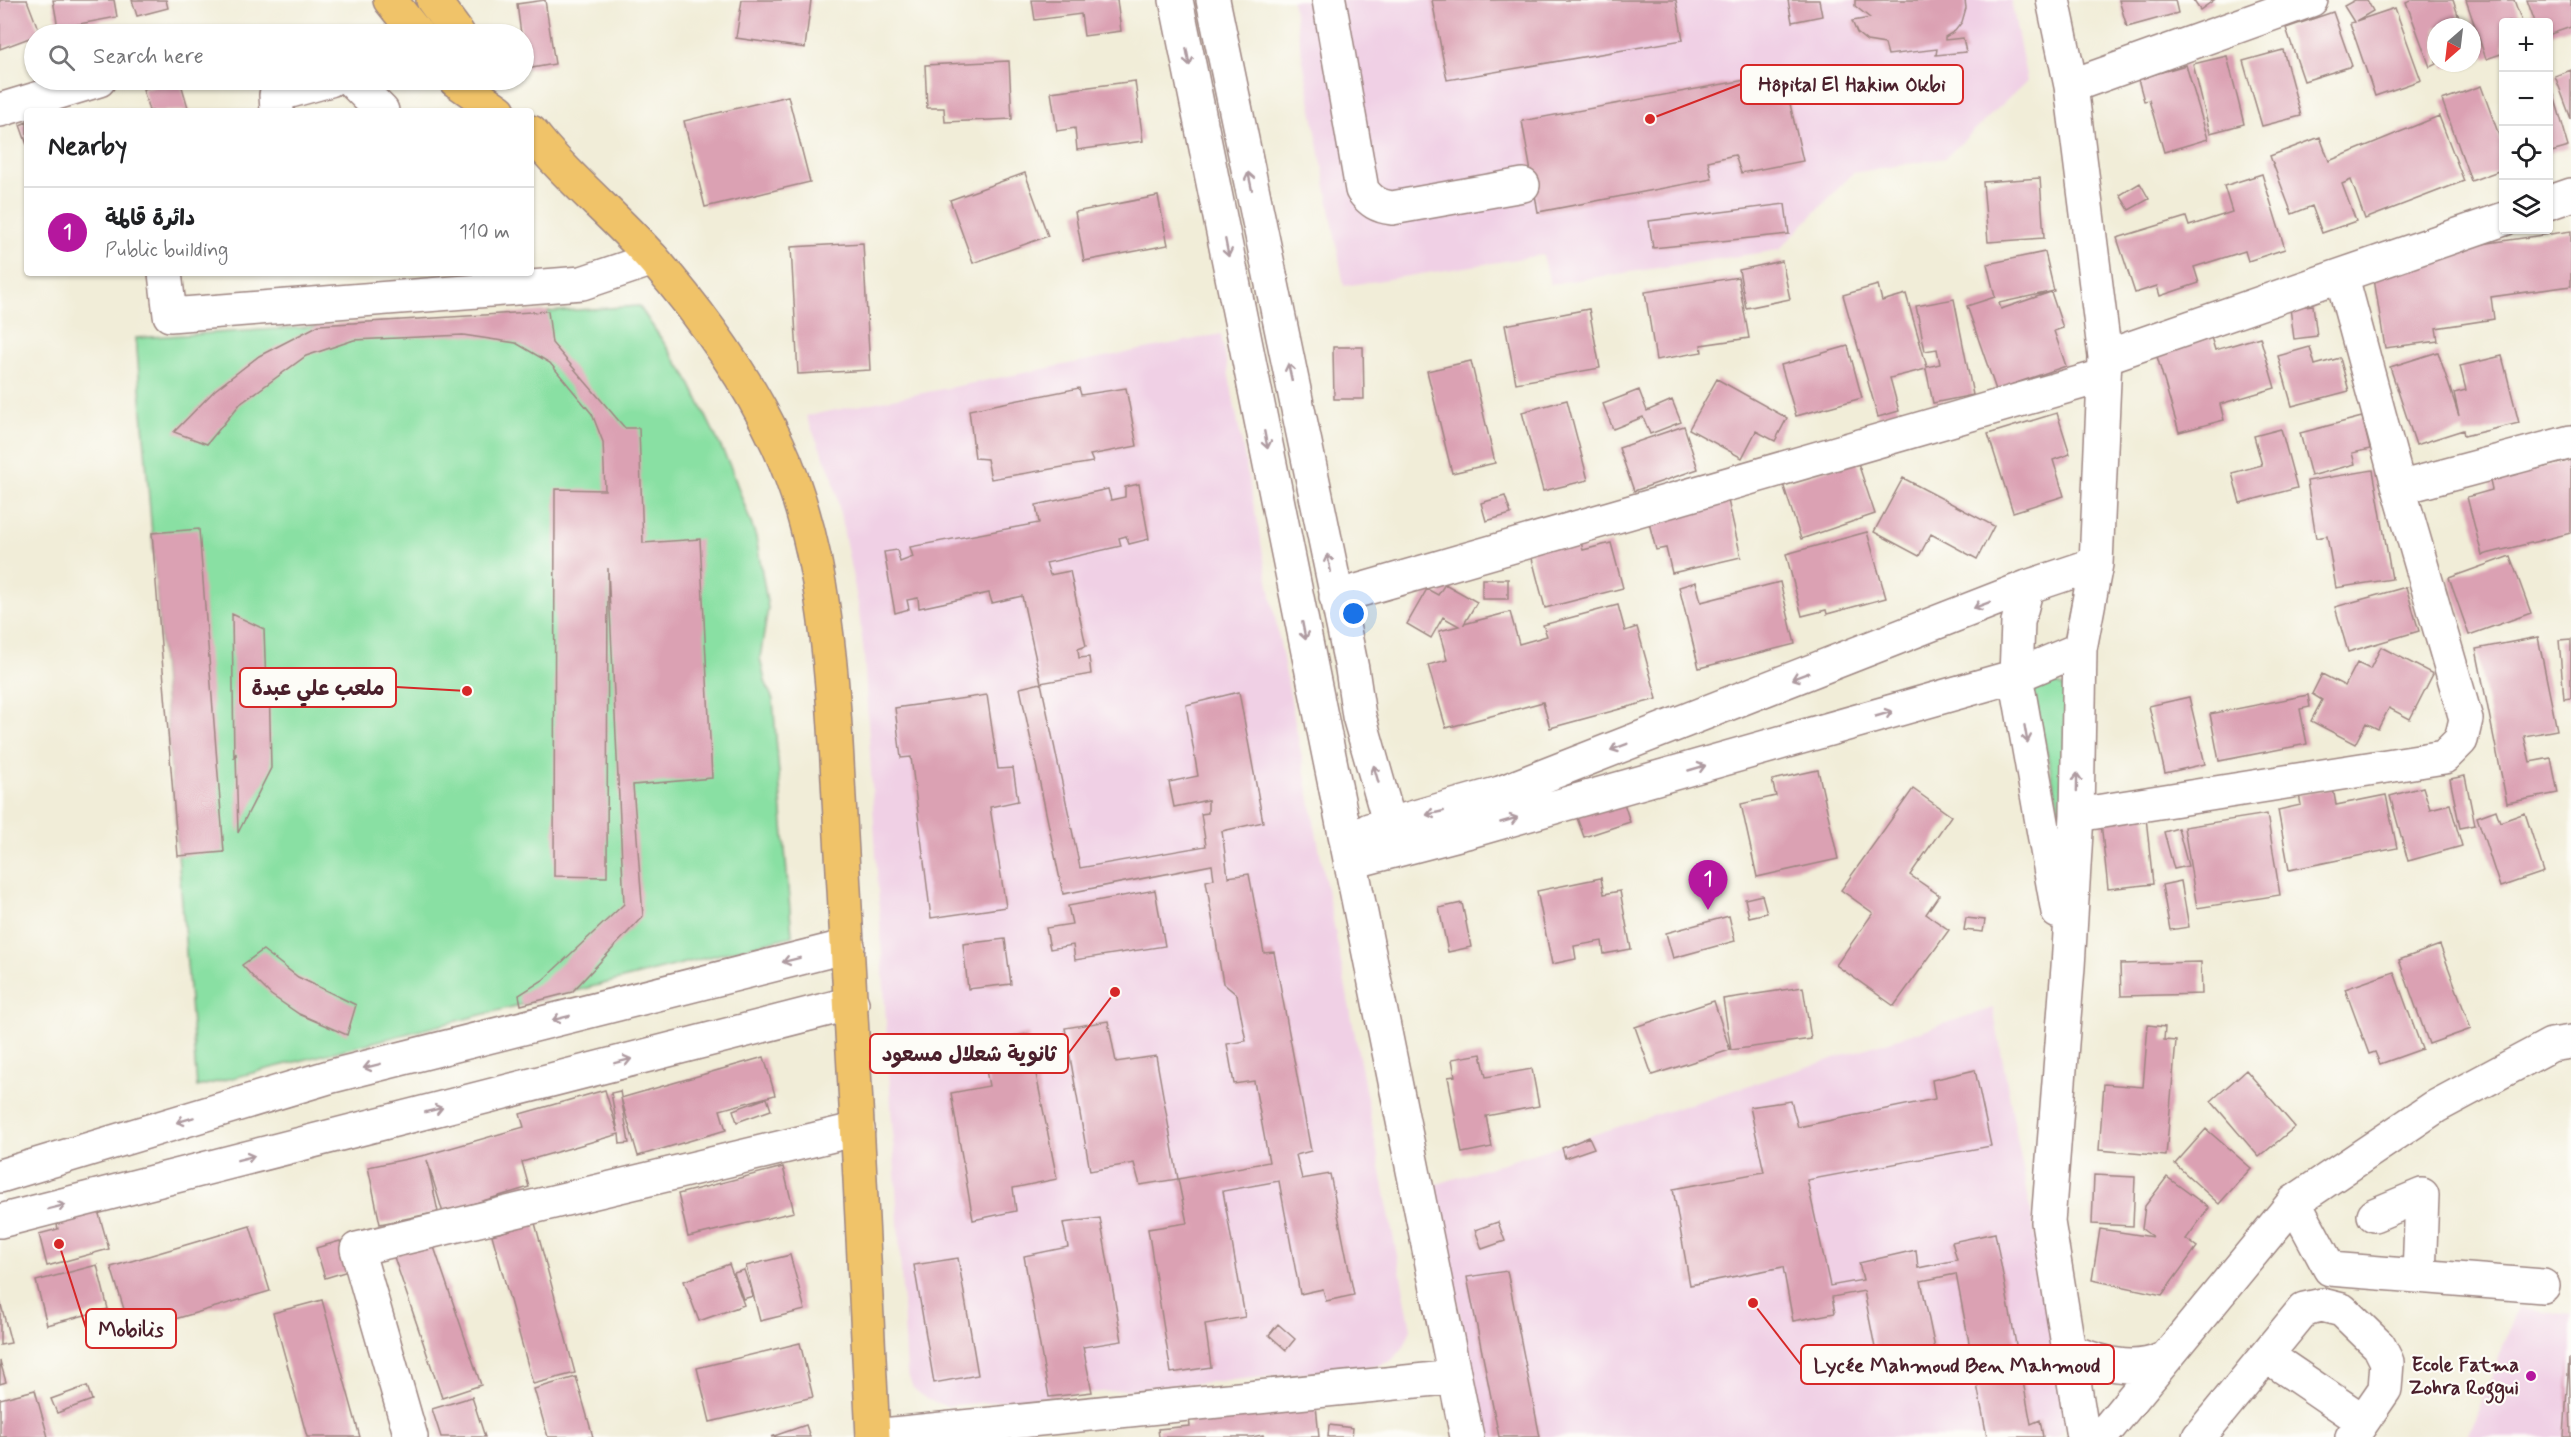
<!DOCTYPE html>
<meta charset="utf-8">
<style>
body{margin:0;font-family:Mynerve,"Playpen Sans Arabic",sans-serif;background:#f2f2f2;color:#202124}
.controls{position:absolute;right:18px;top:18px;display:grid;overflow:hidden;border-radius:6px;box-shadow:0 2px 4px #0004}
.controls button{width:54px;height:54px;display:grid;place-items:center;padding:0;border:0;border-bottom:2px solid #e0e0e0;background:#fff;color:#202124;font:30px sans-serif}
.compass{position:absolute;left:2427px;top:18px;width:54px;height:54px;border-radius:50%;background:#fff;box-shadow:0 2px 4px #0004;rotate:208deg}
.you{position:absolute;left:1354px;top:614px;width:21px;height:21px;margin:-15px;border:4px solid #fff;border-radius:50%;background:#1a73e8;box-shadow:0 0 0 9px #1a73e833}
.badge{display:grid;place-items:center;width:39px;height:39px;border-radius:50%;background:#b5179e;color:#fff;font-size:20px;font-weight:700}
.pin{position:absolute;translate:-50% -50px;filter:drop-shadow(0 2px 3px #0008)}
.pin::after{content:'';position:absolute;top:32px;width:21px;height:18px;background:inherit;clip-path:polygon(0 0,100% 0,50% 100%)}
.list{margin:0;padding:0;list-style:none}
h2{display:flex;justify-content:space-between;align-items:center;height:78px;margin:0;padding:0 24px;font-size:26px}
h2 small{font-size:20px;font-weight:400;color:#757577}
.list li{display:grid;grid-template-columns:39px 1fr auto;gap:18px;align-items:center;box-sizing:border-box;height:90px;padding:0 24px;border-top:2px solid #e0e0e0}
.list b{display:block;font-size:22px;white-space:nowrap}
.list p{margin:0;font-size:20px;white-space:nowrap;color:#757577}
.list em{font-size:20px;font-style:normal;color:#757577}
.icon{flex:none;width:33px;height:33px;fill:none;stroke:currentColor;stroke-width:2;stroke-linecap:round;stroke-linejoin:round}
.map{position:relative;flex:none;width:2571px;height:1437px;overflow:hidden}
.search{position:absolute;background:#fff;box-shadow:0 2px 4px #0004;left:24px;top:24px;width:510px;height:66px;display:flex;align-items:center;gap:15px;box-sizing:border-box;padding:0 21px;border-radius:33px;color:#757577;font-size:22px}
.panel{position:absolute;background:#fff;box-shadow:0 2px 4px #0004;left:24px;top:108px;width:510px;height:168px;border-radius:6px}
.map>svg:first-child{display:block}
.built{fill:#f0d0e5}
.green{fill:#89e0a3;stroke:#6a8067;stroke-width:1.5}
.building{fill:#dba1b3}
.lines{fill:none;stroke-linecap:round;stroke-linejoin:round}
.minor-casing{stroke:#9e8682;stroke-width:36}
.major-casing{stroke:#9e8682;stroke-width:36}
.minor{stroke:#fff;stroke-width:33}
.major{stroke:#f0c369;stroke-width:33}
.oneway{stroke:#ae9aa0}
.poi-dot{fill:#b5179e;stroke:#fdfcf7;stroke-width:2}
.labels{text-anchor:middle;stroke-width:4.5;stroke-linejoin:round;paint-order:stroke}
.poi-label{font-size:20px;font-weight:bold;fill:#4a1f2b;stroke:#fdfcf7;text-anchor:end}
.leader{fill:none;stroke:#d62828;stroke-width:2}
.callout-dot{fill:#d62828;stroke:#fdfcf7;stroke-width:2}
.callout{fill:#fdfcf7;stroke:#d62828;stroke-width:2}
.callout-label{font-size:21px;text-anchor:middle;font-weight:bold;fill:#4a1f2b}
</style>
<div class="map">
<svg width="2571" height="1437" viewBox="0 0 2571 1437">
<rect width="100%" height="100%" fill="#fdfcf7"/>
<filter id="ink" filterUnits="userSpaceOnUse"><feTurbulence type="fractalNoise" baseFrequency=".0167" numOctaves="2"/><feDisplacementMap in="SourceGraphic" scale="12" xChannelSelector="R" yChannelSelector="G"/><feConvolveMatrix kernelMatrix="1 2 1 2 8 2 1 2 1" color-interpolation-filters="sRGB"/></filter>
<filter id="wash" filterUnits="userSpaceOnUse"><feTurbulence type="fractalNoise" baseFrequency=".008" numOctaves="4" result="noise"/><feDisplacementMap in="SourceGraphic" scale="24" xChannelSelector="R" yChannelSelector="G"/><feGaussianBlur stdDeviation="1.35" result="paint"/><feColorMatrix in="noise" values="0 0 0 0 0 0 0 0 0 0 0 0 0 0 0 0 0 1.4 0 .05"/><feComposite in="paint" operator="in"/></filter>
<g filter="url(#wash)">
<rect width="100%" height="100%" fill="#f1edd8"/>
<path class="built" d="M1292,0H2011L2027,81L1945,158L1853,173L1779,250L1550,284L1543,255L1344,286Z
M1221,334L1411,1329L1404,1347L1391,1361L1374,1367L946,1406L926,1399L913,1388L907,1372L864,656L858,604L833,478L806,416Z
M1993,1008L2070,1422L2057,1437H1484L1434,1185Z
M2518,1307L2571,1315V1437H2468Z"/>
<path class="green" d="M639,306L687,377L731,468L756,537L768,608L760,658L765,681L773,700L792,936L197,1087L136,338Z
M2048,678L2065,688V836L2033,690Z"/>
<g id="blocks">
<path class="building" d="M0,0H27L40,34L0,49Z
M53,0H114L117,17L58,28Z
M132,0H166L168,8L137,16Z
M545,0L555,64L526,69L524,34H521L517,4Z
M742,0H811L805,48L736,38Z
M1032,0H1117L1121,31L1084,36L1081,14L1035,20Z
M1432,0H1676L1683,40L1447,80Z
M1788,0H1819L1822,16L1792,22Z
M1855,0H1965L1966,8L1962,22L1955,31L1945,37V40L1963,38L1966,52L1936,55L1937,49L1888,55L1885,44L1867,41L1857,33L1852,21L1870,18L1855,6Z
M2119,0H2175L2178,13L2127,27Z
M2193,0H2214L2200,10Z
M2355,0H2367L2373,11L2356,21L2395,8L2421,80L2375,96L2350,23L2354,22L2344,6Z
M2411,0H2453L2462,27H2436V64L2430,67L2406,2Z
M2466,0H2514L2522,22H2504V53L2486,59Z
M2527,0H2571V27L2548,35V22H2535Z
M2333,12L2352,66L2304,81L2286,28Z
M2283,50L2301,116L2262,126L2243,61Z
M2227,56L2244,124L2210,133L2193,64Z
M1009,61L1012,119L945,122L944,108H927L925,65Z
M2443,63H2459L2445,68Z
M2186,65L2208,139L2164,152L2149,100L2144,101L2138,79Z
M2571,70V119L2555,76Z
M1783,73L1803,161L1741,173L1735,155L1708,161L1712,179L1538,212L1522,121Z
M2548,75L2569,147L2548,153Z
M176,80H180L189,111H149L143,89Z
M1135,81L1143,141L1077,150L1075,128L1057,131L1051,92Z
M2481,86L2504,149V169L2471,181L2442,100Z
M788,96L810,182L705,207L684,121Z
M2439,116L2464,181L2365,219L2351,180L2342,184L2356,221L2322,233L2312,206L2292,214L2270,156L2320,137L2329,161Z
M27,122V145L20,125Z
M1025,173L1048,236L973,263L950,200Z
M2262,174L2285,249L2248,261L2245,251L2194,267L2199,283L2160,296L2157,286L2135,293L2117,238L2186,217L2189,226L2232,212L2224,186Z
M2040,178L2044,238L1988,242L1983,182Z
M2140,183L2149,199L2129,210L2120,195Z
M1158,196L1168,245L1084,261L1075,212Z
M1785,204L1789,234L1653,248L1649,221Z
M2571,231V286L2491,297L2494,319L2436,328L2438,341L2385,348L2371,260Z
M863,243L870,370L798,374L791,247Z
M2045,252L2054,291L1999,303L2001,309L2051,292L2063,328L2054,331L2066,366L1996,390L1967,306L1995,297L1987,264Z
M1782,261L1790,299L1746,308L1739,270Z
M1738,277L1749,338L1701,345L1702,352L1656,360L1645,292Z
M1878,285L1882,301L1906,294L1927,367L1940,364L1937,349L1925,351L1916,306L1954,299L1973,395L1933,403L1926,369L1890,378L1899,411L1878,417L1843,295Z
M2313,305L2317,336L2294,339L2290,308Z
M1589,309L1600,368L1516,383L1505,325Z
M548,311L552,343L625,428H639L643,543L700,539L712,778L633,785L643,916L572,992L521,1005L519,995L543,980L624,904L608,568L607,877L554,876L555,489L605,490L603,442L592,414L550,363L516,343L463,335L354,340L306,356L240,404L207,444L174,432L215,390L259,356L319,325Z
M2211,337L2215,350L2260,337L2275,388L2220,404L2224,420L2179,432L2156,353Z
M1848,346L1862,398L1796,416L1781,365Z
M1333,347H1363L1364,399H1334Z
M2310,347L2315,365L2340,358L2349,391L2292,406L2278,356Z
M2438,352L2459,416L2454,393L2466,390L2460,366L2502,356L2519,423L2464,436L2463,430L2416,445L2390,367Z
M1471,361L1495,463L1452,473L1427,371Z
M1717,379L1787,418L1775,441L1756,431L1742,458L1689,429Z
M1079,388L1081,395L1126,388L1137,446L1090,455L1093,462L991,479L987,459L975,458L969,410Z
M1639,390L1647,411L1672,400L1681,422L1650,434L1643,417L1613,429L1603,404Z
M1567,400L1588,480L1543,491L1522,412Z
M2057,413L2070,454L2053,460L2064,496L2013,512L1988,434Z
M2362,417L2370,449L2352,453L2355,464L2311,476L2300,433Z
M1684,426L1698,469L1634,491L1619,448Z
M2281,429L2297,488L2240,503L2232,473L2262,465L2254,436Z
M2533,456L2536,469L2571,460V533L2482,555L2467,497L2492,490L2487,468Z
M1857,460L1875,514L1801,539L1783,484Z
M2373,470L2392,579L2336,588L2327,536L2316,538L2307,481Z
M1903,478L1994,526L1977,559L1931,534L1919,556L1874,532Z
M1139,484L1149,539L1129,544L1126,536L1119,538L1121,546L1046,563L1050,575L1070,571L1086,646L1078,649L1079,658L1089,657L1091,674L1041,683L1022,596L992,603L989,593L919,608L918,598L907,600L909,609L895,613L884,552L897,550L900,562L913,557L910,547L1039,523L1036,505L1108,489L1111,500L1125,497V487Z
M1505,496L1511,514L1486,521L1481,503Z
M1727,496L1741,557L1672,573L1666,548L1656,550L1647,515Z
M199,529L224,852L178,856L152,533Z
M1867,532L1886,598L1827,614L1826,610L1802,616L1786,554Z
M1579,534L1583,550L1611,543L1623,588L1545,608L1529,547Z
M2510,556L2531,613L2469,635L2449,578Z
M1482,579H1508V599H1482Z
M1696,582L1701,602L1780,582L1795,644L1699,668L1679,587Z
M1445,584L1477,602L1464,624L1510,612L1519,644L1547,636L1543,625L1618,605L1625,631L1637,627L1657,699L1550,728L1543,702L1446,728L1428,665L1447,660L1439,631L1459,626L1443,617L1431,638L1407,624L1427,589L1438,595Z
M2406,587L2419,631L2348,652L2335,607Z
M232,614L264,629L266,686L269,678L271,768L238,833L236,753L234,758Z
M2538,637L2557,730L2524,736L2530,762L2551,758L2558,793L2507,803L2476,649Z
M2571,639V698L2564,699L2559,640Z
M2381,647L2433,674L2410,719L2389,708L2378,729L2366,723L2355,744L2311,721L2322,700L2312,694L2322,674L2345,686L2357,663L2370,669Z
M1041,683L1080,868L1206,846L1201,814L1208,813V800L1174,807L1169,782L1198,776L1186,705L1239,692L1263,822L1222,831L1228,877L1249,874L1264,953L1274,952L1311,1151L1296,1155L1302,1179L1330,1174L1354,1295L1326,1301L1323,1289L1300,1294L1279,1181L1223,1191L1245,1317L1205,1324L1211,1367L1171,1373L1148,1229L1187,1223L1178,1179L1269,1162L1254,1081L1234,1084L1227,1044L1246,1041L1237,995L1223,983L1206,881L1214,879L1212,865L1063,894L1020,688Z
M987,695L998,769L1013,768L1018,801L990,807L1006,907L931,918L911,757L901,758L895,708Z
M2308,695L2310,707L2300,709L2307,744L2219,761L2210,714Z
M2189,697L2205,764L2165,773L2149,706Z
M1818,770L1838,859L1757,877L1741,804L1776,796L1772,780Z
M2465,776L2475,825L2460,828L2450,779Z
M2423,787L2430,809L2450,804L2462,846L2408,861L2390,796Z
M2333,788L2336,805L2386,795L2397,848L2289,870L2278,810L2301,805L2299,794Z
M1913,789L1951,816L1910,875L1939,895L1926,914L1949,930L1894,1006L1836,965L1873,913L1841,890Z
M1623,800L1630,822L1584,837L1576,815Z
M2145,808L2153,884L2108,889L2100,813Z
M2496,810L2500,822L2525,813L2544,872L2500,887L2477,817Z
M2267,814L2280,895L2197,908L2184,827Z
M2178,828L2188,866L2174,869L2164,832Z
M1601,878L1604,894L1620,891L1631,949L1604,954L1602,941L1574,946L1576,959L1552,964L1537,891Z
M2181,881L2189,927L2170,930L2162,885Z
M1155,890L1165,946L1075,960L1073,945L1050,949L1046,928L1072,924L1068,906Z
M1762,895L1767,913L1749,917L1745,899Z
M1462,903L1471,947L1448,952L1439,908Z
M1729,916L1735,941L1673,958L1666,933Z
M1966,918L1985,920L1983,932L1964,930Z
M1005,939L1011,984L968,989L963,944Z
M2440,945L2471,1029L2429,1044L2399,960Z
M263,950L298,977L356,1005L347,1035L299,1014L271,995L254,978L242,965Z
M2201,962L2202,994L2121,996L2120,964Z
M2394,972L2422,1049L2380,1064L2375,1052L2369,1054L2345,989Z
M1803,987L1811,1039L1731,1050L1723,999Z
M1714,1001L1730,1050L1652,1075L1635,1027Z
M1108,1021L1116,1062L1156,1056L1178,1179L1140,1185L1134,1163L1090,1171L1065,1028Z
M2148,1025L2165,1027L2164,1040L2176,1041L2166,1156L2099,1150L2104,1084L2143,1087Z
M1028,1034L1057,1179L1013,1188L1016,1211L973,1220L951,1093L989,1086L981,1043Z
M1481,1054L1486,1077L1532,1069L1539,1106L1486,1116L1492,1147L1462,1153L1448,1077L1455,1076L1452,1059Z
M764,1057L775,1095L720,1110L726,1130L638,1156L621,1098Z
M1975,1070L1991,1146L1807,1180L1830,1286L1863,1280L1859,1263L1916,1250L1918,1268L1957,1260L1952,1242L1995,1233L2031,1424L2040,1420L2043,1437H1987L1956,1274L1921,1281L1939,1368L1881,1379L1864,1291L1832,1297L1835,1313L1793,1321L1783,1267L1690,1285L1673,1189L1764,1172L1750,1107L1791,1101L1798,1127L1935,1099L1932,1080Z
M2246,1070L2295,1127L2259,1157L2211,1101Z
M605,1090L618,1132L611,1093L620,1091L629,1143L620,1144L619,1134L522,1162L529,1187L443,1213L427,1160L438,1212L380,1224L368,1167L426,1155L524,1127L520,1114Z
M767,1098L771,1110L737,1122L733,1110Z
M2206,1129L2251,1168L2219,1204L2175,1164Z
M1589,1137L1594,1148L1565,1158L1562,1148Z
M783,1167L794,1212L688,1237L678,1194Z
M2094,1175L2135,1177L2133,1226L2092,1224Z
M2167,1177L2209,1208L2186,1239L2197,1247L2162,1295L2092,1280L2100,1229L2153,1237L2142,1229L2145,1206Z
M95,1200L109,1249L47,1266L39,1234L58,1229L54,1211Z
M1100,1218L1122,1341L1083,1347L1092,1392L1049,1397L1024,1256L1068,1247L1063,1223Z
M1498,1222L1505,1241L1482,1249L1475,1230Z
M535,1223L575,1373L533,1384L492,1235Z
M250,1226L270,1291L131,1332L111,1267Z
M340,1241L348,1271L325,1278L316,1248Z
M432,1241L481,1385L442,1398L393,1254Z
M790,1255L805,1310L760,1321L746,1266Z
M958,1258L978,1375L934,1383L914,1265Z
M729,1264L744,1305L699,1321L684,1281Z
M97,1265L108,1309L47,1325L36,1281Z
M744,1270L753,1296L743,1299L734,1273Z
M1507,1271L1540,1437H1499L1467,1277Z
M322,1300L360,1437H307L273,1313Z
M0,1301L11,1343L0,1345Z
M1278,1324L1295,1339L1286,1350L1269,1335Z
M800,1343L813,1397L710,1422L697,1368Z
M2569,1358L2571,1437H2564Z
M0,1361L6,1382L0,1384Z
M576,1377L593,1437H548L534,1389Z
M87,1386L92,1400L57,1413L51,1399Z
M35,1390L48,1437H0V1399Z
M472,1397L485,1437H441L432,1409Z
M1316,1405L1319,1437H1263V1435L1252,1437H1159L1158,1429L1190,1426L1189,1418Z
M806,1425L810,1437H771Z
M1329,1425L1353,1428L1352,1437H1328Z"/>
</g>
</g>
<g filter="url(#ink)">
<use href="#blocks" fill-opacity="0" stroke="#9e8682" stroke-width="1.5"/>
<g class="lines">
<g class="minor-casing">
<path id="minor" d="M1176,0L1467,1437
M1213,0L1352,669L1359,716L1397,850
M1329,0L1362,190C1371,202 1378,206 1392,208L1523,185
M2053,0L2071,86L2105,357L2096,564L2080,649L2077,815L2068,967L2048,1222L2083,1437
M351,80L382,111
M2071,86L2311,0
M0,110L99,80
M277,111L276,95L330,80
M2548,203L2571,195
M165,273L170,315L582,283L653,259
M2105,357L2504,219
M2399,488L2571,442
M2027,587L2018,622L2016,676L2058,912
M1336,597L2103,376
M2077,815L2444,757L2461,740L2466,719L2399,488L2342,277
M1369,830L1500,793L2027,587L2096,564
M1351,862L1470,831L2016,676L2080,649
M0,1176L332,1076L848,946
M2294,1202L2330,1269L2543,1286
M2374,1215L2422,1195L2419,1276
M0,1221L852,1003
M2069,1351C2100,1362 2132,1374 2163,1359
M2266,1355L2363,1421
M873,1436L1455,1377
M411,1437L357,1249L858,1129
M2101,1437L2294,1202L2435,1107L2551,1045L2571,1042
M2199,1437L2304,1309L2322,1305L2342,1310L2379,1346L2387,1362L2385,1389L2352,1437"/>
</g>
<g class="major-casing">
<path id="major" d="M390,0L417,34
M433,0L458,34
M455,80L499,111
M531,132C567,178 614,215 653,259C701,314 747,378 778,445C834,565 834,724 842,853C854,1048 863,1242 873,1437"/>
</g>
<use href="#minor" class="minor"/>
<use href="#major" class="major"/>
</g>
<defs><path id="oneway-shaft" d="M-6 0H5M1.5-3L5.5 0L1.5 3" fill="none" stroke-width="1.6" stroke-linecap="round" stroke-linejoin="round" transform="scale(1.5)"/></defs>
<g class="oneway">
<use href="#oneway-shaft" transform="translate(1188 57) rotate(79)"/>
<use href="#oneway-shaft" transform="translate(1250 181) rotate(-102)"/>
<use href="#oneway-shaft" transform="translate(1227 248) rotate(79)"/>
<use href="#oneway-shaft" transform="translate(1290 372) rotate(-102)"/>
<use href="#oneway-shaft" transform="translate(1266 440) rotate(79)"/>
<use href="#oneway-shaft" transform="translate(1329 563) rotate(-102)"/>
<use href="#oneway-shaft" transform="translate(1982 605) rotate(159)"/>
<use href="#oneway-shaft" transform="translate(1304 631) rotate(79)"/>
<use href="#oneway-shaft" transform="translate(1800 676) rotate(159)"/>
<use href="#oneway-shaft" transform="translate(1884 714) rotate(-16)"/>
<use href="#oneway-shaft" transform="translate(2026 734) rotate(80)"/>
<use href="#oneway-shaft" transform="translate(1619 747) rotate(159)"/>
<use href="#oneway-shaft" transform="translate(1697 768) rotate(-16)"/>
<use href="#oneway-shaft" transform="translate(1376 774) rotate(-106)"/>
<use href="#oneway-shaft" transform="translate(2077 782) rotate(-89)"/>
<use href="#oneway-shaft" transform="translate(1435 813) rotate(167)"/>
<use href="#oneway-shaft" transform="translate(1509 820) rotate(-16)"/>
<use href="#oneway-shaft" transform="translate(791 960) rotate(166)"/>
<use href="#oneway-shaft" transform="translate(561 1018) rotate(166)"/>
<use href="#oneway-shaft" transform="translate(623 1061) rotate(-14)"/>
<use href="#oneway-shaft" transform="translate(372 1066) rotate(166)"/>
<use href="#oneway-shaft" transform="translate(434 1110) rotate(-14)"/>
<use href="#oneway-shaft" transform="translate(185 1120) rotate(163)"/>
<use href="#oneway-shaft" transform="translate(246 1158) rotate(-14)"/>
<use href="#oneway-shaft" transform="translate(57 1207) rotate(-14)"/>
</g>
</g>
<circle class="poi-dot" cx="2531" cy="1376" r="6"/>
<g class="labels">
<g class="poi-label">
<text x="2519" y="1371">Ecole Fatma<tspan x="2519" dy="23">Zohra Roggui</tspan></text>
</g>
</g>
<path class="leader" d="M1650 119L1741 84M467 691L396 687M1115 992L1068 1054M59 1244L86 1328M1753 1303L1801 1365"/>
<g class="callout-dot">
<circle cx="1650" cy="119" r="6"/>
<circle cx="467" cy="691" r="6"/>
<circle cx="1115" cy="992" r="6"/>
<circle cx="59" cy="1244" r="6"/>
<circle cx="1753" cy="1303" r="6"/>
</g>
<g class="callout">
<rect x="1741" y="65" width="222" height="39" rx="6"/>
<rect x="240" y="668" width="156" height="39" rx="6"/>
<rect x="870" y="1034" width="198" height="39" rx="6"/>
<rect x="86" y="1309" width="90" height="39" rx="6"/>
<rect x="1801" y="1345" width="313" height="39" rx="6"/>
</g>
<g class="callout-label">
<text x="1852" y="91">Hôpital El Hakim Okbi</text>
<text x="318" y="695">ملعب علي عبدة</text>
<text x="969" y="1061">ثانوية شعلال مسعود</text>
<text x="131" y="1336">Mobilis</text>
<text x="1957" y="1372">Lycée Mahmoud Ben Mahmoud</text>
</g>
</svg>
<div class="controls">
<button>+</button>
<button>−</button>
<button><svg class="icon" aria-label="locate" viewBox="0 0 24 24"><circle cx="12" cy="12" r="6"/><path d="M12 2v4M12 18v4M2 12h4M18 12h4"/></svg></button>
<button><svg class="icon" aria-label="layers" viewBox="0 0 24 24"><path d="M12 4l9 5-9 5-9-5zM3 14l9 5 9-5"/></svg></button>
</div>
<svg class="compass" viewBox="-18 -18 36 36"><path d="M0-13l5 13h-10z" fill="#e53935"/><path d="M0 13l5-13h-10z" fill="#757577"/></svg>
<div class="you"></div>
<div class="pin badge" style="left:1708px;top:910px">1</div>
<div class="search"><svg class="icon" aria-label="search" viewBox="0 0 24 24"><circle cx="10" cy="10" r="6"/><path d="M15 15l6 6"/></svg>Search here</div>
<section class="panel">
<h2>Nearby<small></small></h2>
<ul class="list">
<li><span class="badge">1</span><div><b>دائرة قالمة</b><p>Public building</p></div><em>110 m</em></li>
</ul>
</section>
</div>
